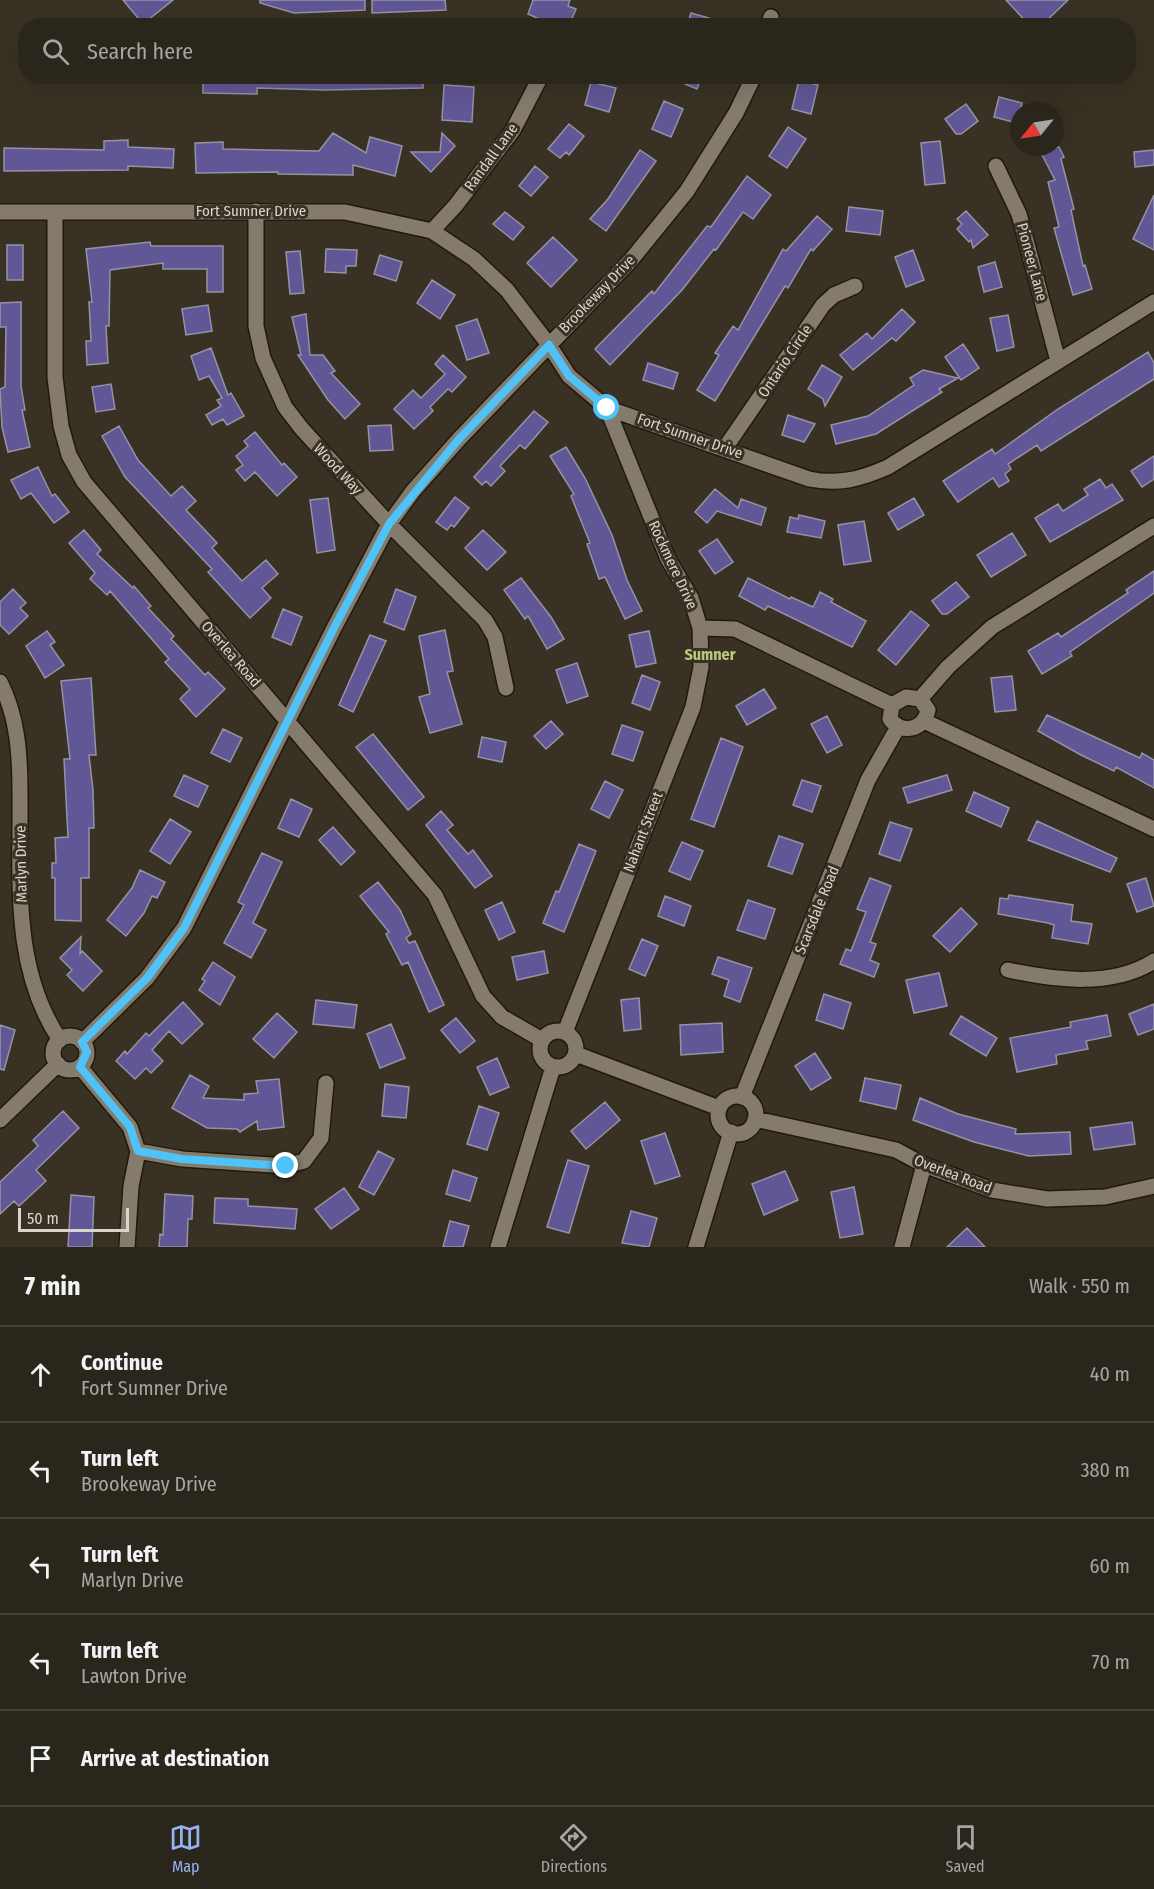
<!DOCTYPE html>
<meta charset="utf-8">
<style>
body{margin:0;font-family:"Fira Sans Condensed",sans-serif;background:#332e24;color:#f1f3f6}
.compass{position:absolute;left:1010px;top:102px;width:54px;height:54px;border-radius:50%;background:#2b261b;box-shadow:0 6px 24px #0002;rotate:240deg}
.scale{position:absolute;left:18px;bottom:15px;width:111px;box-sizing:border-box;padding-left:6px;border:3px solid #d9d4cc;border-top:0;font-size:16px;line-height:21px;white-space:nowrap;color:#d9d4cc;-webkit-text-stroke:4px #393224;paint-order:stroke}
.stop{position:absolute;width:18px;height:18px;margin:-14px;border:4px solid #4fc3f7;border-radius:50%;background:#fff}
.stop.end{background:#4fc3f7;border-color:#fff;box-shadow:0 2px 6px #0008}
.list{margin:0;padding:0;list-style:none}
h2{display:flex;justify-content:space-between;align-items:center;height:78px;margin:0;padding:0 24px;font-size:26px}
h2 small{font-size:20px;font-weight:400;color:#a6a5a3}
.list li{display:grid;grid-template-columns:39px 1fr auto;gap:18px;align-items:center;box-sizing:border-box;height:96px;padding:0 24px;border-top:2px solid #47433a}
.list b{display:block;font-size:22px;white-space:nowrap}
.list p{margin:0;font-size:20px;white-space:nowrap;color:#a6a5a3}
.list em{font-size:20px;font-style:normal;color:#a6a5a3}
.icon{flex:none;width:33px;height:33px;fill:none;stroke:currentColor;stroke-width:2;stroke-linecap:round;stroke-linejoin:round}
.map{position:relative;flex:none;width:1154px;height:1247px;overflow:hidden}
.search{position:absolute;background:#2b261b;box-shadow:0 6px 24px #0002;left:18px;right:18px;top:18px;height:66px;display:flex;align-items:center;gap:15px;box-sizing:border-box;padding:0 21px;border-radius:24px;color:#a6a5a3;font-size:22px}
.sheet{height:558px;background:#2b261b}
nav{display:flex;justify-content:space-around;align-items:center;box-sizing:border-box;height:84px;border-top:2px solid #47433a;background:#2b261b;font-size:16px;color:#a6a5a3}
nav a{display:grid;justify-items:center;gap:3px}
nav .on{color:#95b2f1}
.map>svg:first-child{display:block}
.building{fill:#625796;stroke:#9493a4;stroke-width:1.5}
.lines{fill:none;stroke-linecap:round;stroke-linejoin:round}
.minor-casing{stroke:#20190d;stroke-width:18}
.minor{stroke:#847b6c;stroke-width:15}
.route{stroke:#4fc3f7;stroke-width:8}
.labels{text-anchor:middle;stroke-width:6;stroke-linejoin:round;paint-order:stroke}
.street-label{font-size:15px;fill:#d9d4cc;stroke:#393224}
.neighbourhood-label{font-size:16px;font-weight:bold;fill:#b9c77c;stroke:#393224}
</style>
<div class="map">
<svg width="1154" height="1247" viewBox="0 0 1154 1247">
<rect width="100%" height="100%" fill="#393224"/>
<path class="building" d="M123,0H173L143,24Z
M260,0H365V10L294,13L260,3Z
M372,0H445L446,10L372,13Z
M533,0H570L568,6L576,9L569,26H555L528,14Z
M1006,0H1068L1041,26H1030Z
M691,13L723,22V26H687Z
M203,76H423V88L325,90L257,88V94L203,93Z
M666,76H702L697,89Z
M799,80L818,85L811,114L792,109Z
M591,82L616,88L609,112L585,105Z
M444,85L474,87L472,122L442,120Z
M999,97L1022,103L1017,123L994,117Z
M664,101L683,109L671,137L652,129Z
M966,104L978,121L961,134H956L945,119Z
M569,124L584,136L569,155L566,152L560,158L548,149Z
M788,127L806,139L787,168L769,156Z
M333,133L366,153L370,137L402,146L395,176L353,165V175L278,174V172L196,173L195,143L223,142V149L319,151Z
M442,133L455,146L431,172L411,152H440Z
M128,140V147L174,149L173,168L128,166V170L4,171V148L104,150V141Z
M940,141L945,183L925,185L921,143Z
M1038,147H1059L1064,157L1061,159L1074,209L1071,210L1083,266L1085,265L1092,289L1073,295L1054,228L1059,227L1048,182L1055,180Z
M640,150L656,161L606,231L590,219L608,199Z
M1154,150V165L1135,167L1134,152Z
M535,166L548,177L531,196L519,186Z
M747,176L771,195L753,219L743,212L716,250L714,249L682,290L610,365L595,349L652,291L654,294L707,226L711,227Z
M1154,195V250L1133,239Z
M849,207L883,211L880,235L846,231Z
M966,211L988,235L973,248L971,240L969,242L957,229L962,224L957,219Z
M505,212L524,227L513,240L493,224Z
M817,216L832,229L813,251L811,249L788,288L785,286L715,401L697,390L719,355L715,353L733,326L738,330L783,249L786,251Z
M553,237L577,260L551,287L527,263Z
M150,242L151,246H223V292H207V269H163V263L110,270L109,326H106L108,363L87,365L86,341H91L89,302H92L86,249Z
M7,245H23V280H7Z
M326,249L357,250L356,266H346V273L325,272Z
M913,250L924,280L906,287L895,257Z
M300,251L304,293L290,294L286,252Z
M380,255L402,262L396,281L374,274Z
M995,262L1002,287L984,292L978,267Z
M432,280L455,295L440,319L417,303Z
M21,302V386L25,410H22L30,447L8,452L2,427L0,389L5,387L6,327H0V303Z
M208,305L212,331L186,335L182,309Z
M902,309L915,322L896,341L892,338L853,370L840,355L867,333L872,339Z
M306,314L310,355H323L335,371L331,373L360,404L345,419L328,400L298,355H301L292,317Z
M1008,315L1014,347L997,351L990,318Z
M477,319L489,353L467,360L456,326Z
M963,344L979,368L961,380L945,357Z
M211,348L228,395L231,393L244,416L227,425L223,419L212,425L206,415L221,406L217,400L222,398L209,376L199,380L191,356Z
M1148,352L1154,363V379L1041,451L1037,445L1008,464L1011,469L1005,474L1009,481L999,487L993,478L958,502L943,481L992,449L995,454L1058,409Z
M443,355L466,377L452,392L448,389L430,407L433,411L414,429L394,409L413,390L421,398L445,374L435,364Z
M648,363L678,373L673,389L643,380Z
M822,365L842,377L825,406L823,399L808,389Z
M923,370L958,378L939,389L942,392L876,434L836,444L831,425L868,416L914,385L910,378Z
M111,384L115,409L96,412L92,387Z
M534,411L548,422L525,449L520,445L500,466L505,471L491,486L486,481L482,485L474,477Z
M788,415L815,424L804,442L782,435Z
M391,425L393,450L370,451L368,426Z
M119,426L138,460L171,496L182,486L196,501L186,510L217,543L212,548L242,581L266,560L278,574L262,588L271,598L250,618L208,572L212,569L125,477L102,436Z
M255,432L282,465L284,463L297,477L277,496L255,472L245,481L236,470L243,465L236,456L248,446L244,441Z
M566,447L585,478L612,535L627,580L642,611L625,619L605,577L599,579L587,544L590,543L571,496L574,494L550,456Z
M1154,456V479L1142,487L1131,471Z
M38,467L52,496L55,494L69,512L54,523L31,493L21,499L11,480Z
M1100,479L1106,488L1112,484L1123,500L1050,542L1035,518L1058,504L1063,511L1088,495L1084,489Z
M715,489L738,508L741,499L766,508L761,525L717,511L707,523L695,512Z
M455,497L469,508L454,527L451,525L447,530L436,522Z
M328,498L335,550L317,553L310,500Z
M914,498L924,515L898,530L888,513Z
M799,515L825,521L821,538L787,532L790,517L798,519Z
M864,521L871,561L844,565L838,525Z
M84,530L101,550L97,554L133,588L134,586L151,606L148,608L174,636L171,639L205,675L208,672L225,689L196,717L180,699L190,689L165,662L169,659L110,591L107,595L90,579L95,573L69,543Z
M483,530L506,552L487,570L465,548Z
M1012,533L1026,555L991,577L977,555Z
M717,539L733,562L715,574L699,551Z
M1154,571V593L1070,652L1072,656L1042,674L1028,651L1058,633L1061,637L1128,593L1126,590Z
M521,578L551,617L564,639L547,649L528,616L525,619L504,590Z
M748,578L790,599L791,597L813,607L820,592L833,599L831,602L866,621L852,647L768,606L765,610L739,596Z
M956,582L969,597L947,614H942L932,601Z
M13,589L26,603L20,608L28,616L9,634L0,625V602Z
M396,589L416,597L404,630L384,622Z
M283,609L302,617L291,645L272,637Z
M911,611L929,625L896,665L878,650Z
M445,630L453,671L447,672L462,724L430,733L419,697L430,694L419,636Z
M47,631L55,642L50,645L64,665L45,678L26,646Z
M649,631L656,663L636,667L629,635Z
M370,635L386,641L353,712L339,705Z
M577,663L588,696L567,703L556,670Z
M642,675L660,682L650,710L632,703Z
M1012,676L1016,710L995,712L991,678Z
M91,678L96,755H89L93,790L94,828H89V878H81V921L55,920V878H52V863H56L55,838L68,837L64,759H70L61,681Z
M764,689L776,708L747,725L736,706Z
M1047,715L1140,758L1142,753L1154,760V788L1116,767L1114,771L1081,755L1038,731Z
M827,716L842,745L827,753L811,724Z
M551,721L563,734L546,749L534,736Z
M622,725L643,732L633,761L612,754Z
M223,729L242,738L230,762L211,753Z
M373,734L424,797L408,810L356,747Z
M482,737L506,742L502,762L478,757Z
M721,738L743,747L714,827L691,819Z
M184,775L208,786L198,807L174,796Z
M947,775L952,790L908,803L903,788Z
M802,780L821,786L812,812L793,805Z
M605,781L623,790L609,818L591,809Z
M974,792L1009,808L1001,827L966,811Z
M291,799L312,809L299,837L278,828Z
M441,811L453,825L447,830L468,854L473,850L492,876L475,888L426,825Z
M170,819L191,832L170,864L150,851Z
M1037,821L1117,858L1110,872L1028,840Z
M890,822L912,829L900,861L879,854Z
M333,827L355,852L341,865L319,840Z
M779,836L803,844L792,874L768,866Z
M682,842L703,851L690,880L669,871Z
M579,844L596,851L564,932L543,923L556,891L559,892Z
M262,853L282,862L253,923L266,930L251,958L224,943L244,905L238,902Z
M140,870L165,882L157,898L152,896L144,913L126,936L107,920L132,888Z
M870,878L891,886L870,942L876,944L870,960L879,964L874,977L840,964L846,949L851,951L866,912L857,909Z
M1146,878L1154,906L1137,912L1127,884Z
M378,882L400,910L411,934L406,938L409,943L415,941L444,1005L429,1012L408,962L402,965L386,934L389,932L360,896Z
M1009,895L1073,905L1071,921L1092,924L1088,944L1052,938L1054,925L1048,923L998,914L1000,898L1008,899Z
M665,896L691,906L684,926L658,916Z
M748,900L775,909L765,939L737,930Z
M502,902L515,932L499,940L485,910Z
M961,908L977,924L950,952L933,936Z
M81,937L80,954L82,951L102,971L83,991L67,975L72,970L60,958Z
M642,939L658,946L645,976L629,969Z
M544,951L548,973L517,980L512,957Z
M718,957L752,968L740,1002L724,996L729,980L712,974Z
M213,962L235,977L220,1005L199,990L205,981L202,979Z
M939,973L947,1006L914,1013L906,980Z
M824,994L851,1003L843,1029L816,1020Z
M639,998L641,1029L624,1031L621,1000Z
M316,1000L357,1005L354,1028L313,1024Z
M183,1002L203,1024L182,1044L169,1031L152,1050L163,1061L151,1073L146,1068L135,1079L116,1061L125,1051L127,1054L146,1033L149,1036Z
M1154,1004V1029L1138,1035L1129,1014Z
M277,1013L297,1032L274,1058L253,1039Z
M1107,1015L1111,1036L1086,1041L1088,1049L1056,1055L1057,1064L1017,1072L1010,1038L1071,1027L1070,1022Z
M961,1016L997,1038L986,1056L950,1034Z
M456,1018L475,1041L460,1053L441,1030Z
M722,1023L723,1052L681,1055L680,1025Z
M391,1024L405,1058L380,1068L367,1034Z
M0,1025L15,1030L4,1070L0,1069Z
M815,1053L831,1078L811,1090L795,1066Z
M497,1058L509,1087L490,1095L477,1067Z
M190,1075L209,1086L203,1098L244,1100V1094L258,1093L256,1081L279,1079L284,1127L258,1130L257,1121L240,1132L237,1129L207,1128L172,1108Z
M865,1078L901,1085L896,1109L860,1101Z
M385,1084L409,1087L406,1118L382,1116Z
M920,1098L958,1114L1016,1129L1015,1134L1070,1132L1071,1154L1029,1156L974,1142L913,1120Z
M605,1102L620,1120L586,1149L571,1131Z
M479,1106L499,1113L487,1150L467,1144Z
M63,1111L79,1128L36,1170L46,1181L19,1206L14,1201L0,1214V1182L38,1146L33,1140Z
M1132,1122L1135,1144L1094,1150L1090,1128Z
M665,1133L680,1176L655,1184L641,1141Z
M378,1151L394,1159L374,1195L359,1187Z
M568,1160L589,1166L569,1233L547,1227Z
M453,1170L477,1178L470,1201L446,1194Z
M785,1171L798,1200L764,1215L752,1184Z
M854,1187L863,1234L840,1238L831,1192Z
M344,1188L359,1209L331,1229L315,1209Z
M165,1194L193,1196L192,1219H188L187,1247H159L160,1234L163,1235Z
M71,1195L94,1197L92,1247H68Z
M215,1198L248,1199V1206L297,1209L295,1229L214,1223Z
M631,1211L657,1218L649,1247L622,1243Z
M450,1221L469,1226L463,1247H443Z
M967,1228L985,1247H947Z"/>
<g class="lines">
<g class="minor-casing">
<path id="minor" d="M768,26L771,17
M996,166L1019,214L1058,361
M256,211V326L263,358L285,407L302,429L389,524L485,620L495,637L506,688
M0,212H345L432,231L474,259L507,290L549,345L569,376L607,408L809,479C839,485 861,479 888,467L1154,302
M55,212V377L61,426L69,455L84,482L435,895L483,996L502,1017L542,1040
M432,231L456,205L513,130L541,76
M607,408L668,559L691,598L700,628L735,629L892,705
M725,448L823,305L834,295L855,286
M0,682C18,717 20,756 20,794C21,878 11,967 60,1040
M906,697L920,699L928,710C924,730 902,735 890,719L892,705Z
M920,699L948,667L992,627L1154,526
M924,721L1154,829
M1008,970C1054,980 1112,988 1154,961
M540 1049a18 18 0 1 1 36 0a18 18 0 1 1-36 0Z
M565,1032L693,707L701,667L700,628
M53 1053a17 17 0 1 1 34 0a17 17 0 1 1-34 0Z
M82,1042L147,978L184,928L334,628L389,524L413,491L459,439L631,260L687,191L736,113L754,76
M576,1054L719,1108
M80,1067L130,1127L138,1151L131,1186L127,1247
M718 1115a19 19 0 1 1 38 0a19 19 0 1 1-38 0Z
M742,1097L868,780L898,727
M755,1119L896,1150L924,1165L992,1190L1047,1199L1105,1197L1154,1186
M0,1120L58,1064
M138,1151L182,1159L286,1166L304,1161L321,1138L326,1083
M498,1247L553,1067
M696,1247L731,1132
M902,1247L924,1165"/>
</g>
<use href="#minor" class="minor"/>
</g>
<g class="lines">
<path class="route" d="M286,1166L182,1159L138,1151L130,1127L80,1067L87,1052L82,1042L147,978L184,928L334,628L389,524L459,439L549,345L569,376L607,408"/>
</g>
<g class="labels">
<g class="street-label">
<text transform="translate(491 157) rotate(-54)" y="5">Randall Lane</text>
<text x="251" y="216">Fort Sumner Drive</text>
<text transform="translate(1032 262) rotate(75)" y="5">Pioneer Lane</text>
<text transform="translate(597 294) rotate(-46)" y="5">Brookeway Drive</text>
<text transform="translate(785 361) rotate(-56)" y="5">Ontario Circle</text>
<text transform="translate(690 436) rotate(19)" y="5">Fort Sumner Drive</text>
<text transform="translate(338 469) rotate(47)" y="5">Wood Way</text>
<text transform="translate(673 565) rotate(65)" y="5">Rockmere Drive</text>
<text transform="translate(231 654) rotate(49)" y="5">Overlea Road</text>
<text transform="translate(643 832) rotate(-69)" y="5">Nahant Street</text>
<text transform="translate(21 864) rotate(-91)" y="5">Marlyn Drive</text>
<text transform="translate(817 910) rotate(-68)" y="5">Scarsdale Road</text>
<text transform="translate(953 1174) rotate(21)" y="5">Overlea Road</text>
</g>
<g class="neighbourhood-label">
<text x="710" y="660">Sumner</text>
</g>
</g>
</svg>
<svg class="compass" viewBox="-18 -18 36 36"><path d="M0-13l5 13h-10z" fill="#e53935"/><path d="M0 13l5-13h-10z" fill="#a6a5a3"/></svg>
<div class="scale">50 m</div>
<div class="stop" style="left:607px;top:408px"></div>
<div class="stop end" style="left:286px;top:1166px"></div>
<div class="search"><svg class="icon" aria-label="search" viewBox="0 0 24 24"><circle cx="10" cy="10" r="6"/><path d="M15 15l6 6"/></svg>Search here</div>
</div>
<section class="sheet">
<h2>7 min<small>Walk · 550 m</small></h2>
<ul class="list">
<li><svg class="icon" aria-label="ahead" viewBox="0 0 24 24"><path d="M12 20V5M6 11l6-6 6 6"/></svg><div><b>Continue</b><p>Fort Sumner Drive</p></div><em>40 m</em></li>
<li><svg class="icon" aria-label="left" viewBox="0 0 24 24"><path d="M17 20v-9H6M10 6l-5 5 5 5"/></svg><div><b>Turn left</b><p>Brookeway Drive</p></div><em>380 m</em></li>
<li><svg class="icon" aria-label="left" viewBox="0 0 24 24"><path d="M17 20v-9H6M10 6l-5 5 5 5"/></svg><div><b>Turn left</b><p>Marlyn Drive</p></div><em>60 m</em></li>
<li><svg class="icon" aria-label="left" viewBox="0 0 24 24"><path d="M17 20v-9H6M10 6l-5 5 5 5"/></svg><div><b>Turn left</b><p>Lawton Drive</p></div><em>70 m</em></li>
<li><svg class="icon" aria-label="arrive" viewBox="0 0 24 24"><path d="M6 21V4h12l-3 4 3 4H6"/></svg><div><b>Arrive at destination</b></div></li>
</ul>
</section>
<nav>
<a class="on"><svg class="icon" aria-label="map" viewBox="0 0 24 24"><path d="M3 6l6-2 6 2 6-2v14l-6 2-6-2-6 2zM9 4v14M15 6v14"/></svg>Map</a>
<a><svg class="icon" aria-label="directions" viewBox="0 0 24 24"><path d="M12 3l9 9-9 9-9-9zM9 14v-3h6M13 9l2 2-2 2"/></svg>Directions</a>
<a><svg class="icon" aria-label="saved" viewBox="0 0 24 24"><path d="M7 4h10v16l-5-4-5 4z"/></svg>Saved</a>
</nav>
